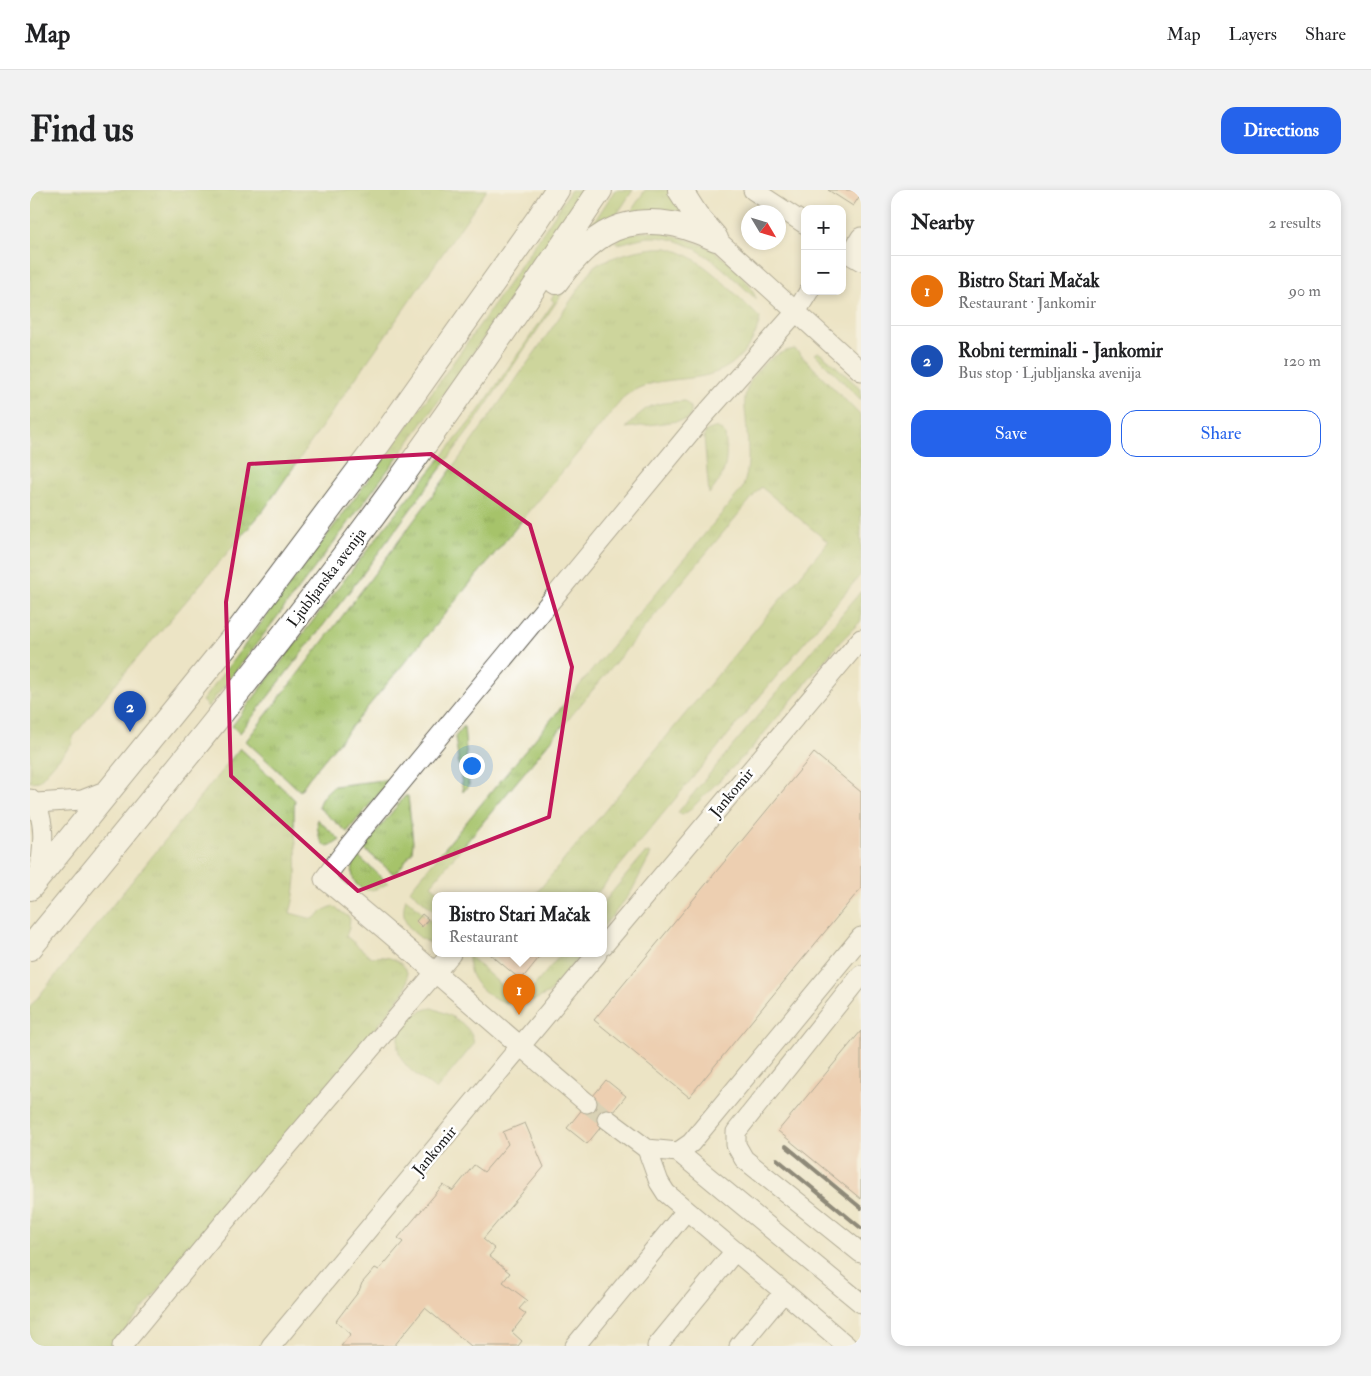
<!DOCTYPE html>
<meta charset="utf-8">
<style>
body{margin:0;font-family:"IM FELL Double Pica",serif;background:#f2f2f2;color:#202124}
.controls{position:absolute;right:15px;top:15px;display:grid;overflow:hidden;border-radius:10px;box-shadow:0 2px 8px #0003}
.controls button{width:45px;height:45px;display:grid;place-items:center;padding:0;border:0;border-bottom:1px solid #e0e0e0;background:#fff;color:#202124;font:25px sans-serif}
.compass{position:absolute;left:711px;top:15px;width:45px;height:45px;border-radius:50%;background:#fff;box-shadow:0 2px 8px #0003;rotate:128deg}
.you{position:absolute;left:441px;top:575px;width:18px;height:18px;margin:-12px;border:4px solid #fff;border-radius:50%;background:#1a73e8;box-shadow:0 0 0 8px #1a73e833}
.badge{display:grid;place-items:center;width:32px;height:32px;border-radius:50%;background:#2563eb;color:#fff;font-size:16px;font-weight:700}
.pin{position:absolute;translate:-50% -41px;filter:drop-shadow(0 1px 2px #0008)}
.pin::after{content:'';position:absolute;top:26px;width:18px;height:15px;background:inherit;clip-path:polygon(0 0,100% 0,50% 100%)}
.popup{position:absolute;left:402px;top:702px;width:175px;height:65px;box-sizing:border-box;display:grid;place-content:center;border-radius:10px;background:#fff;filter:drop-shadow(0 1px 4px #0005);font-size:16px;white-space:nowrap;color:#757577}
.popup b{font-size:19px;color:#202124}
.popup::after{content:'';position:absolute;left:50%;top:100%;margin-left:-10px;border:10px solid transparent;border-top-color:#fff}
.list{margin:0;padding:0;list-style:none}
h2{display:flex;justify-content:space-between;align-items:center;height:65px;margin:0;padding:0 20px;font-size:21px}
h2 small{font-size:16px;font-weight:400;color:#757577}
.list li{display:grid;grid-template-columns:32px 1fr auto;gap:15px;align-items:center;box-sizing:border-box;height:70px;padding:0 20px;border-top:1px solid #e0e0e0}
.list b{display:block;font-size:19px;white-space:nowrap}
.list p{margin:0;font-size:16px;white-space:nowrap;color:#757577}
.list em{font-size:16px;font-style:normal;color:#757577}
.actions{display:flex;gap:10px;padding:15px 20px}
.actions a{flex:1;padding:11px 0;border:1px solid #2563eb;border-radius:15px;text-align:center;font-size:18px;color:#2563eb}
.actions .main{background:#2563eb;color:#fff}
.map{position:relative;flex:none;width:831px;height:1156px;overflow:hidden;border-radius:15px}
header{display:flex;align-items:center;gap:30px;box-sizing:border-box;height:70px;padding:0 25px;background:#fff;border-bottom:1px solid #e0e0e0}
header strong{font-size:24px}
nav{display:flex;gap:28px;margin-inline-start:auto;font-size:18px}
.intro{display:flex;align-items:center;justify-content:space-between;box-sizing:border-box;height:120px;padding:0 30px}
h1{margin:0;font-size:35px}
.button{padding:12px 22px;border-radius:15px;background:#2563eb;color:#fff;font-size:18px;font-weight:700}
main{display:flex;gap:30px;padding:0 30px}
aside{flex:1;background:#fff;border-radius:15px;box-shadow:0 2px 8px #0003}
.map>svg:first-child{display:block}
.grass{fill:url(#grass-tufts);stroke:#617043}
.building{fill:#edb69a}
.lines{fill:none;stroke-linecap:round;stroke-linejoin:round}
.minor-tunnel{stroke:#c2bca3;stroke-width:19;stroke-dasharray:19 9;stroke-linecap:butt}
.minor-casing{stroke:#656257;stroke-width:21}
.major-casing{stroke:#656257;stroke-width:26}
.minor{stroke:#fff;stroke-width:19}
.major{stroke:#fff;stroke-width:24}
.rail{stroke:#1c1c1c;stroke-width:4}
.marked{fill:none;stroke:#c2185b;stroke-width:4;stroke-linejoin:round}
.labels{text-anchor:middle;stroke-width:5;stroke-linejoin:round;paint-order:stroke}
.street-label{font-size:16px;fill:#1c1c1c;stroke:#fff}
</style>
<header>
<strong>Map</strong>
<nav><a>Map</a><a>Layers</a><a>Share</a></nav>
</header>
<div class="intro"><h1>Find us</h1><a class="button">Directions</a></div>
<main>
<div class="map">
<svg width="831" height="1156" viewBox="0 0 831 1156">
<defs>
<pattern id="grass-tufts" width="24" height="20" patternUnits="userSpaceOnUse" patternTransform="scale(1.25)"><rect width="24" height="20" fill="#a6c36a"/><path d="M3 7l-1-3M5 7V3M7 7l1-3M15 17l-1-3M17 17v-4M19 17l1-3" fill="none" stroke="#8ea75b"/></pattern>
</defs>
<rect width="100%" height="100%" fill="#fff"/>
<filter id="ink" filterUnits="userSpaceOnUse"><feTurbulence type="fractalNoise" baseFrequency=".02" numOctaves="2"/><feDisplacementMap in="SourceGraphic" scale="10" xChannelSelector="R" yChannelSelector="G"/><feConvolveMatrix kernelMatrix="1 2 1 2 8 2 1 2 1" color-interpolation-filters="sRGB"/></filter>
<filter id="wash" filterUnits="userSpaceOnUse"><feTurbulence type="fractalNoise" baseFrequency=".0096" numOctaves="4" result="noise"/><feDisplacementMap in="SourceGraphic" scale="20" xChannelSelector="R" yChannelSelector="G"/><feGaussianBlur stdDeviation="1.12" result="paint"/><feColorMatrix in="noise" values="0 0 0 0 0 0 0 0 0 0 0 0 0 0 0 0 0 1.4 0 .05"/><feComposite in="paint" operator="in"/></filter>
<g filter="url(#wash)">
<rect width="100%" height="100%" fill="#ece4c5"/>
<path class="grass" d="M0,0H457L233,321L87,492L43,547L42,554L9,591L0,592Z
M541,0H553C438,179 308,348 178,517L172,511C299,344 426,176 541,0Z
M585,0H603L582,32L560,42V38Z
M615,0H640L652,21L650,24L598,26Z
M630,41C645,46 661,50 675,56C691,63 722,92 726,109C696,82 666,47 622,47C610,47 599,52 588,54L585,52L597,43Z
M625,58C631,58 636,57 641,59C671,66 703,102 725,123L730,128C728,141 722,152 714,162C681,203 634,177 595,206L279,588L270,601L216,551C337,396 455,238 565,75C585,66 604,60 625,58Z
M560,63L440,239L329,389L210,543L202,536L355,337L447,223L524,112L521,109L533,91Z
M765,159L831,226V384L565,706H504L798,352L731,297L401,695L415,706H405V722L380,700L712,299C722,274 717,253 716,227C715,221 714,213 715,207C719,183 741,162 765,159Z
M788,162L798,169L831,199V210L785,164Z
M654,211C661,216 665,224 656,230L596,238C619,213 621,214 654,211Z
M687,237L695,244C698,270 697,284 679,304L674,247L676,241Z
M831,401V431L810,452L720,560L660,620L652,625L648,622Z
M434,536L439,595L433,602L425,547Z
M210,558L265,610C263,625 265,638 266,653C267,676 267,700 260,723L283,729L294,720L303,716L320,728L319,738L316,746L341,767C364,764 387,776 374,802L340,846L82,1156H0V817Z
M361,589L317,642L288,617C291,607 296,602 304,596Z
M375,606H378L383,652L382,662L365,685L333,658Z
M287,629L310,650L301,656H296C287,650 288,639 287,629Z
M619,663L621,664L600,704L573,737V713L614,664Z
M327,665L358,693C333,711 313,692 327,665Z
M376,708L394,724L386,731L392,736L398,730L397,727L405,735V754C397,753 393,750 387,745C374,735 371,724 376,708Z
M531,764H551L519,803L503,811L498,807L499,802Z
M439,766L481,804L482,807L477,813C455,806 436,790 439,766Z
M402,818C419,824 442,834 444,854L406,900C397,892 384,885 376,875C356,852 375,822 402,818Z"/>
<g id="blocks">
<path class="building" d="M798,0H831V4L823,16Z
M784,563L831,602V698L659,907L564,830Z
M392,724L398,729L392,737L386,731Z
M460,764H512L491,790Z
M831,841V1009L748,941Z
M576,890L596,906L557,954L537,938Z
M495,933L514,977L453,1049L465,1059L459,1066L480,1083L473,1092L497,1110L489,1119L496,1124L482,1142L492,1151L488,1156H441L395,1118L364,1156H311L321,1144L306,1131L329,1101L332,1093L345,1078L349,1080L373,1052L368,1048L413,995L423,1001L444,975L454,982L478,954L473,942Z"/>
</g>
</g>
<g filter="url(#ink)">
<use href="#blocks" fill-opacity="0" stroke="#656257" stroke-width="1"/>
<g class="lines">
<path class="minor-tunnel" d="M557,913L577,929"/>
<g class="minor-casing">
<path id="minor" d="M723,0L775,34
M686,49L831,181
M812,60L831,71
M820,65L831,47
M0,609C19,625 12,665 9,687
M6,613L52,610L80,599
M573,756L831,449
M831,785L706,942V955L714,969L831,1063
M557,913C469,839 384,762 294,689L321,653L672,228L766,122L779,101
M577,929L617,959L648,962L831,1113
M617,959L629,992L636,1003L705,1061L627,1156
M648,962L661,953L831,747
M705,1061L754,1102L709,1156
M754,1102L817,1156
M92,1156L230,989L421,764
M241,1156L567,764
M545,1156L656,1021"/>
</g>
<g class="major-casing">
<path id="major" d="M650,0L666,25L685,47
M526,92C556,51 587,24 642,34C658,37 672,43 686,49
M0,698L202,449L349,253L508,29L527,0
M0,758C122,610 245,461 358,306C431,205 501,103 570,0"/>
</g>
<use href="#minor" class="minor"/>
<use href="#major" class="major"/>
<path class="rail" d="M756,956L831,1018
M747,969L831,1038"/>
</g>
</g>
<path d="M0 0H831V1156H0ZM401,264L500,335L542,477L519,627L328,701L201,586L196,412L219,274Z" fill="#ece4c5" fill-opacity=".55" fill-rule="evenodd"/>
<path class="marked" d="M401,264L500,335L542,477L519,627L328,701L201,586L196,412L219,274Z"/>
<g class="labels">
<g class="street-label">
<text transform="translate(296 387) rotate(-53)" y="6">Ljubljanska avenija</text>
<text transform="translate(701 602) rotate(-50)" y="6">Jankomir</text>
<text transform="translate(404 960) rotate(-50)" y="6">Jankomir</text>
</g>
</g>
</svg>
<div class="controls">
<button>+</button>
<button>−</button>
</div>
<svg class="compass" viewBox="-18 -18 36 36"><path d="M0-13l5 13h-10z" fill="#e53935"/><path d="M0 13l5-13h-10z" fill="#757577"/></svg>
<div class="you"></div>
<div class="pin badge" style="left:489px;top:825px;background:#e8710a">1</div>
<div class="popup"><b>Bistro Stari Mačak</b>Restaurant</div>
<div class="pin badge" style="left:100px;top:542px;background:#1a4fb4">2</div>
</div>
<aside>
<h2>Nearby<small>2 results</small></h2>
<ul class="list">
<li><span class="badge" style="background:#e8710a">1</span><div><b>Bistro Stari Mačak</b><p>Restaurant · Jankomir</p></div><em>90 m</em></li>
<li><span class="badge" style="background:#1a4fb4">2</span><div><b>Robni terminali - Jankomir</b><p>Bus stop · Ljubljanska avenija</p></div><em>120 m</em></li>
</ul>
<div class="actions"><a class="main">Save</a><a>Share</a></div>
</aside>
</main>
